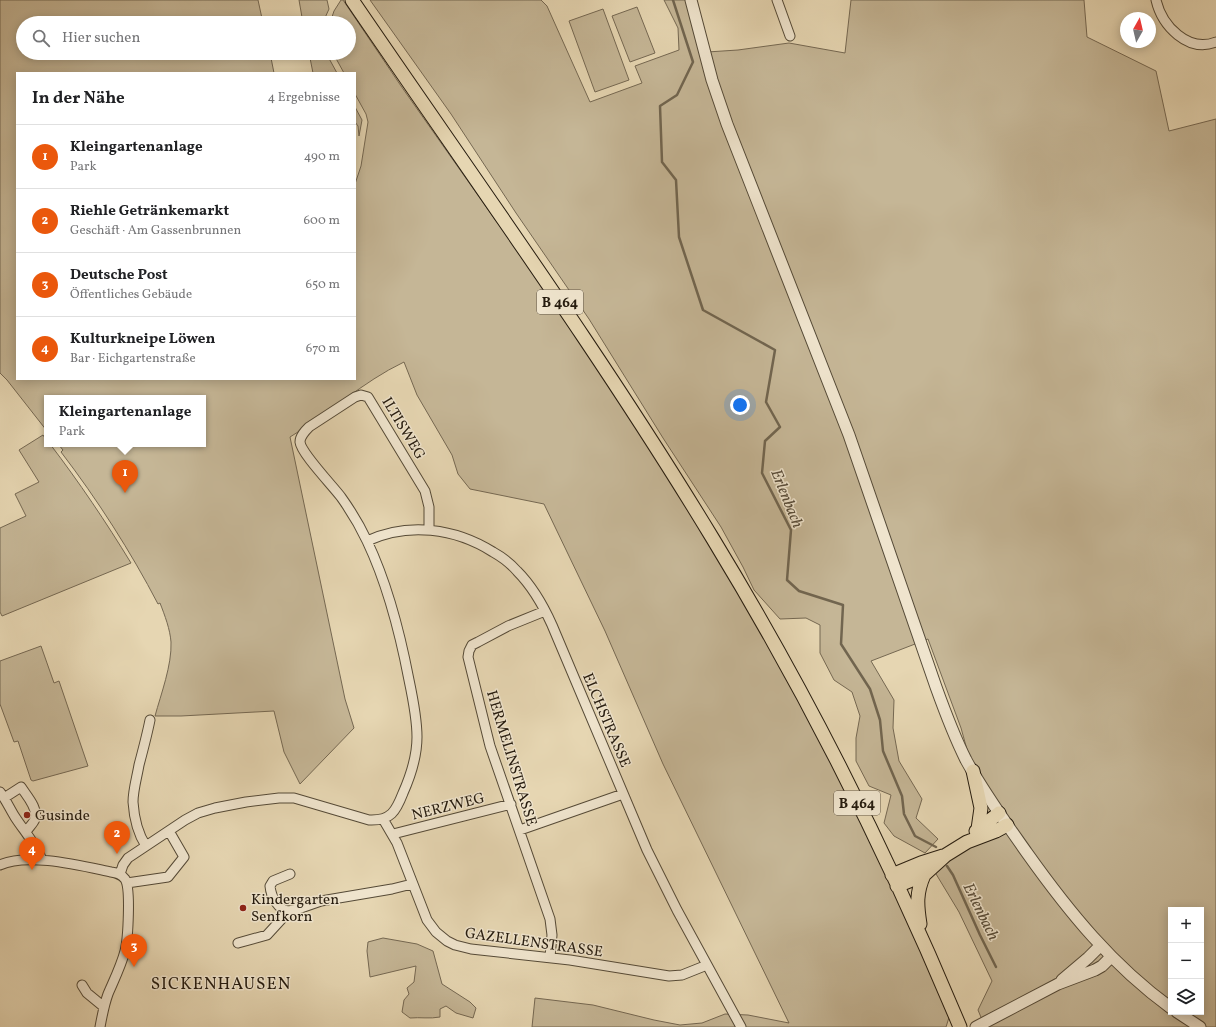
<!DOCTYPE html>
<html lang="de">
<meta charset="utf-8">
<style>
body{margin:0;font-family:Vollkorn,serif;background:#f2f2f2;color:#202124}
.controls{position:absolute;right:12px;bottom:12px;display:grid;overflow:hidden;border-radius:0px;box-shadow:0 2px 10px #0003}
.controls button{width:36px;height:36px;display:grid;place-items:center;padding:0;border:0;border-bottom:1px solid #e0e0e0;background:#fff;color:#202124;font:20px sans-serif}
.compass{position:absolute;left:1120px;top:12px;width:36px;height:36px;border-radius:50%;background:#fff;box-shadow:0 2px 10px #0003;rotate:8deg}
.you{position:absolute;left:740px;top:405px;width:14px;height:14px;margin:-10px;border:3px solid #fff;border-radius:50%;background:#1a73e8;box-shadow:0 0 0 6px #1a73e833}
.badge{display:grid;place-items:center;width:26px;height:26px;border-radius:50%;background:#ea580c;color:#fff;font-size:13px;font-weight:700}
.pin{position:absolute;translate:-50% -33px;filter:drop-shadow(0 1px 2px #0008)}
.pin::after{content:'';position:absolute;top:21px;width:14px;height:12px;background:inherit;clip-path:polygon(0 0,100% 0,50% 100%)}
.popup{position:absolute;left:44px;top:395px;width:162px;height:52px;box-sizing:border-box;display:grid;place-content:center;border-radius:0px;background:#fff;filter:drop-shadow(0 1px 3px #0005);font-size:13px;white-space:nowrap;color:#757577}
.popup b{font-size:15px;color:#202124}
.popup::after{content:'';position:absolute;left:50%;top:100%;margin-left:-8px;border:8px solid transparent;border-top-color:#fff}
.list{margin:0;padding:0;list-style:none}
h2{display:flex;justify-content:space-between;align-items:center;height:52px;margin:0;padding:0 16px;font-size:17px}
h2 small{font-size:13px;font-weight:400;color:#757577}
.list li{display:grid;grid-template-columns:26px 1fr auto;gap:12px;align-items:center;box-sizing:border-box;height:64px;padding:0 16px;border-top:1px solid #e0e0e0}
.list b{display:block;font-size:15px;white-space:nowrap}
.list p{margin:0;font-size:13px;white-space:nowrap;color:#757577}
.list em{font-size:13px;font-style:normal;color:#757577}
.icon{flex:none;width:22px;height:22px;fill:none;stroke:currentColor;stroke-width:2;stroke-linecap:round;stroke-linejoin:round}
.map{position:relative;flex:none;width:1216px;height:1027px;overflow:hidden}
.search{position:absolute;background:#fff;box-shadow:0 2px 10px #0003;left:16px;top:16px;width:340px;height:44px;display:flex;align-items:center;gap:10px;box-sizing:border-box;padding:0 14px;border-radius:22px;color:#757577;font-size:15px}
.panel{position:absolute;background:#fff;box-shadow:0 2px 10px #0003;left:16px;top:72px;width:340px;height:308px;border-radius:0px}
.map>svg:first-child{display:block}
.green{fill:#c5b696;stroke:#756852;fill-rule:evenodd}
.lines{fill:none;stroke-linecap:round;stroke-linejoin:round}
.stream{stroke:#71654f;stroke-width:2.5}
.minor-casing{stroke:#554a37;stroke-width:11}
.tertiary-casing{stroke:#554a37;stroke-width:13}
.primary-casing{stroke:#251b0e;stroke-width:15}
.minor{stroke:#efe4cd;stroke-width:9}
.tertiary{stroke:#efe4cd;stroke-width:11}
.primary{stroke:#e6d6b2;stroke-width:13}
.poi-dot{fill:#8f2418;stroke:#efe4cd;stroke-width:1.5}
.labels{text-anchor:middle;stroke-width:3;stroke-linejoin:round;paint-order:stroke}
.shield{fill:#efe4cd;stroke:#625747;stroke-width:1}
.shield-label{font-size:14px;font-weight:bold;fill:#251b0e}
.street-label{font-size:15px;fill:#251b0e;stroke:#efe4cd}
.poi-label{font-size:15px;fill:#251b0e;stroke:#efe4cd;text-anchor:start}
.water-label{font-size:16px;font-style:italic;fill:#584c39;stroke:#efe4cd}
.quarter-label{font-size:17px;letter-spacing:1px;fill:#251b0e;stroke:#efe4cd}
</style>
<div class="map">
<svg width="1216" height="1027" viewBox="0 0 1216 1027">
<rect width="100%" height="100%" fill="#e6d6b2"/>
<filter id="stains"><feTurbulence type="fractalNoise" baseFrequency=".005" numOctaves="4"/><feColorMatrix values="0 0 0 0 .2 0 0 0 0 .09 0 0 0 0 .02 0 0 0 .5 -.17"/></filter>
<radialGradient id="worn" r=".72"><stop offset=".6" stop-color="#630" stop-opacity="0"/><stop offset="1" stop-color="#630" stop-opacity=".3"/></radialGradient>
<path class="green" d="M0,0H258L263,23H23V53H270L274,73H17V379H355V184L361,166L368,122L366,114L355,94V73H344L333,53H349V23H330L334,11L341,0H343L401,86L496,221L542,275L776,648L952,1008L946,1027H532L535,998L593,1005L654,1020L680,1025L702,1023L725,1014L748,1015L789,1023L663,764L605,631L544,504L470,489L458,474L452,455L417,395L404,362C362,382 329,414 290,437L345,699L354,728L300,784L284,752L274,711L181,716H155C161,694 172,665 171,642C170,629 165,616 160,603L158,604C131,552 97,499 61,452L63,450L58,444H203V398H47V431L7,380L0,373Z
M299,0H327L329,9L324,20V23H303Z
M370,0H541L547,6L590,102L642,83L635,66L679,50L678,28L664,0H687L707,52L738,50L789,43L845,53L851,0H1084L1087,37L1156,71L1169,131L1216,119V1027H985L978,1010L992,981L959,912L930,864L1002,828L973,771L961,728L928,639L871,661L894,700L893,728L899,761L922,799L916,818L938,839L925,853L894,836L884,823L891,795L869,786L856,761V738L860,716L852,692L834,680L820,653V625L806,618L780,619L754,590L743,567L721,527L663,438L589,319L516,213L451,114ZM1171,910H1201V1012H1171Z
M637,7L655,53L630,62L612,16Z
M603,9L629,80L595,92L569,21Z
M309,53H326L337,73H313Z
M355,107L362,120L359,136L358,126L355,122Z
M43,435L47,441V444H50C79,482 106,522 131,563L2,616L0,612V528L26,516L15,494L39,482L19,450Z
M41,646L54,683L59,681L88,766L33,781L31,780L18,741L14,742L0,704V661Z
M383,938L417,944L433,951L442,984L470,1002L476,1008L473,1018L456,1013L446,1006L440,1009V1017C430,1019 420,1017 410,1018L402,1012L404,1000L409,994L407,988L414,982L416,966L370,977L367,951L368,942Z"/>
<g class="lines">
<path class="stream" d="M673,0L693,62L677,95L660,106L662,162L676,180L679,237L703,310L775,350L766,402L780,427L765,441L762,473L791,530L787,580L799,591L843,605L841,644L870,689L880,720L883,751L902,796L904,814L915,836L936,847
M947,866L953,875L980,935L996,967"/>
<g class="minor-casing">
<path id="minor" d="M777,0L790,36
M1156,0C1162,26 1188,53 1216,42
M367,541C408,522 455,528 493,552C502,557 510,563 517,571C533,587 543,605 552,625L647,850L677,910L741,1027
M545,611L508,626L478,642L472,645L469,651L468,657L490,746L550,919L552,935L550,957
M0,792C6,800 10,809 15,817C24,831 36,844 42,860
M4,798L21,787C26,795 39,809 35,819C33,824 28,828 26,832
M383,819L397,843L427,920L436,932L447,941L455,945L471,949L570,960L669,976L682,975L707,965
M520,830L623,794
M393,834L511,804
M146,846C138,834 134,817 133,802C133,790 137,777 139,765C143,750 147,735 150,720
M0,865C27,852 82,866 111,872C117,873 121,874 125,879C131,888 128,939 125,951C121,966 114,980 108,994C104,1005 102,1016 100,1027
M120,874L123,865L128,858L185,820L198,813L215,808L246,802L279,798H294L369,820C391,821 396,811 403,793C411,775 417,757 417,737C417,718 413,699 409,680C400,633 388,585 367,541C360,526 351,511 341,497C332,485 301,453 300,442C300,436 305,431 309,427L355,397L361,395L368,397L425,491L429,507V530
M127,883L168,877L184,857L169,831
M289,911C278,910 271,897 270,886L273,881L290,874
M238,943L267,935L289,911L298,909L321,901L392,889L412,884
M82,985L87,993L104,1007"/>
</g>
<g class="tertiary-casing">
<path id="tertiary" d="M691,0L712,80L727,124L849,435L936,687C945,712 954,736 966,760C984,793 1006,823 1027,853C1069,912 1112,965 1171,1008
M1062,980L1088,958L1100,946
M1177,1012L1200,1027
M976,1027L1058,984L1095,970L1102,966L1111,957"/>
</g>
<g class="primary-casing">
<path id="primary" d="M352,0C474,179 601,354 713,539C808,695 890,859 960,1027
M973,771L981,808L978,829
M976,831L999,813
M892,875L921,863L943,856
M897,886L924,875L946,855L967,842L996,831L1007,825
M920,924C917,905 916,893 924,875"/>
</g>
<use href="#minor" class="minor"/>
<use href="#tertiary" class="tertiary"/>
<use href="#primary" class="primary"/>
</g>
<g class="poi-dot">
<circle cx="27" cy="815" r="4"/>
<circle cx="243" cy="908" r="4"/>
</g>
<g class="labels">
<g class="shield">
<rect x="537" y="290" width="46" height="24" rx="3"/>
<rect x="834" y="791" width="46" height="24" rx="3"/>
</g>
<g class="shield-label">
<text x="560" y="307">B 464</text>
<text x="857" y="808">B 464</text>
</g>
<g class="street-label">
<text transform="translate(404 428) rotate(59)" y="5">ILTISWEG</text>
<text transform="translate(607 720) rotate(67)" y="5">ELCHSTRASSE</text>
<text transform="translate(512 758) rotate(73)" y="5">HERMELINSTRASSE</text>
<text transform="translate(448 806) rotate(-14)" y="5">NERZWEG</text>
<text transform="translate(534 942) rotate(8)" y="5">GAZELLENSTRASSE</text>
</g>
<g class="poi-label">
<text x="35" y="820">Gusinde</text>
<text x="251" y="904">Kindergarten<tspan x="251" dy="17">Senfkorn</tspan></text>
</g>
<g class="water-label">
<text transform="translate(788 498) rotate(68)" y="6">Erlenbach</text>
<text transform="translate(982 911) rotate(64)" y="6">Erlenbach</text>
</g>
<g class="quarter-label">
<text x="221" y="989">SICKENHAUSEN</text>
</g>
</g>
<rect width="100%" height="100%" filter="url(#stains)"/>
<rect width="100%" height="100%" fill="url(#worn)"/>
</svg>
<div class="controls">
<button>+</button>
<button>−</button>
<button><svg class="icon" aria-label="layers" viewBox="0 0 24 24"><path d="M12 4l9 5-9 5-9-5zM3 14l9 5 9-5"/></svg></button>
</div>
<svg class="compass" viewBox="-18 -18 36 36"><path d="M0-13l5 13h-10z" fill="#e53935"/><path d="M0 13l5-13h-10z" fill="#757577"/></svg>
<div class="you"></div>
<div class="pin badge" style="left:125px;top:493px">1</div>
<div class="popup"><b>Kleingartenanlage</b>Park</div>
<div class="pin badge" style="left:117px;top:854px">2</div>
<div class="pin badge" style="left:134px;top:967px">3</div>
<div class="pin badge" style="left:32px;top:870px">4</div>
<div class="search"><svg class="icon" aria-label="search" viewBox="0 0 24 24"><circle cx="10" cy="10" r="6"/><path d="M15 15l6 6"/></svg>Hier suchen</div>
<section class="panel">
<h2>In der Nähe<small>4 Ergebnisse</small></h2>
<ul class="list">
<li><span class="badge">1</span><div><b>Kleingartenanlage</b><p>Park</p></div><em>490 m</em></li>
<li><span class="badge">2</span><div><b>Riehle Getränkemarkt</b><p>Geschäft · Am Gassenbrunnen</p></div><em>600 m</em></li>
<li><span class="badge">3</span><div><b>Deutsche Post</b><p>Öffentliches Gebäude</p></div><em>650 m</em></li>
<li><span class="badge">4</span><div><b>Kulturkneipe Löwen</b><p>Bar · Eichgartenstraße</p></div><em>670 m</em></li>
</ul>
</section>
</div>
